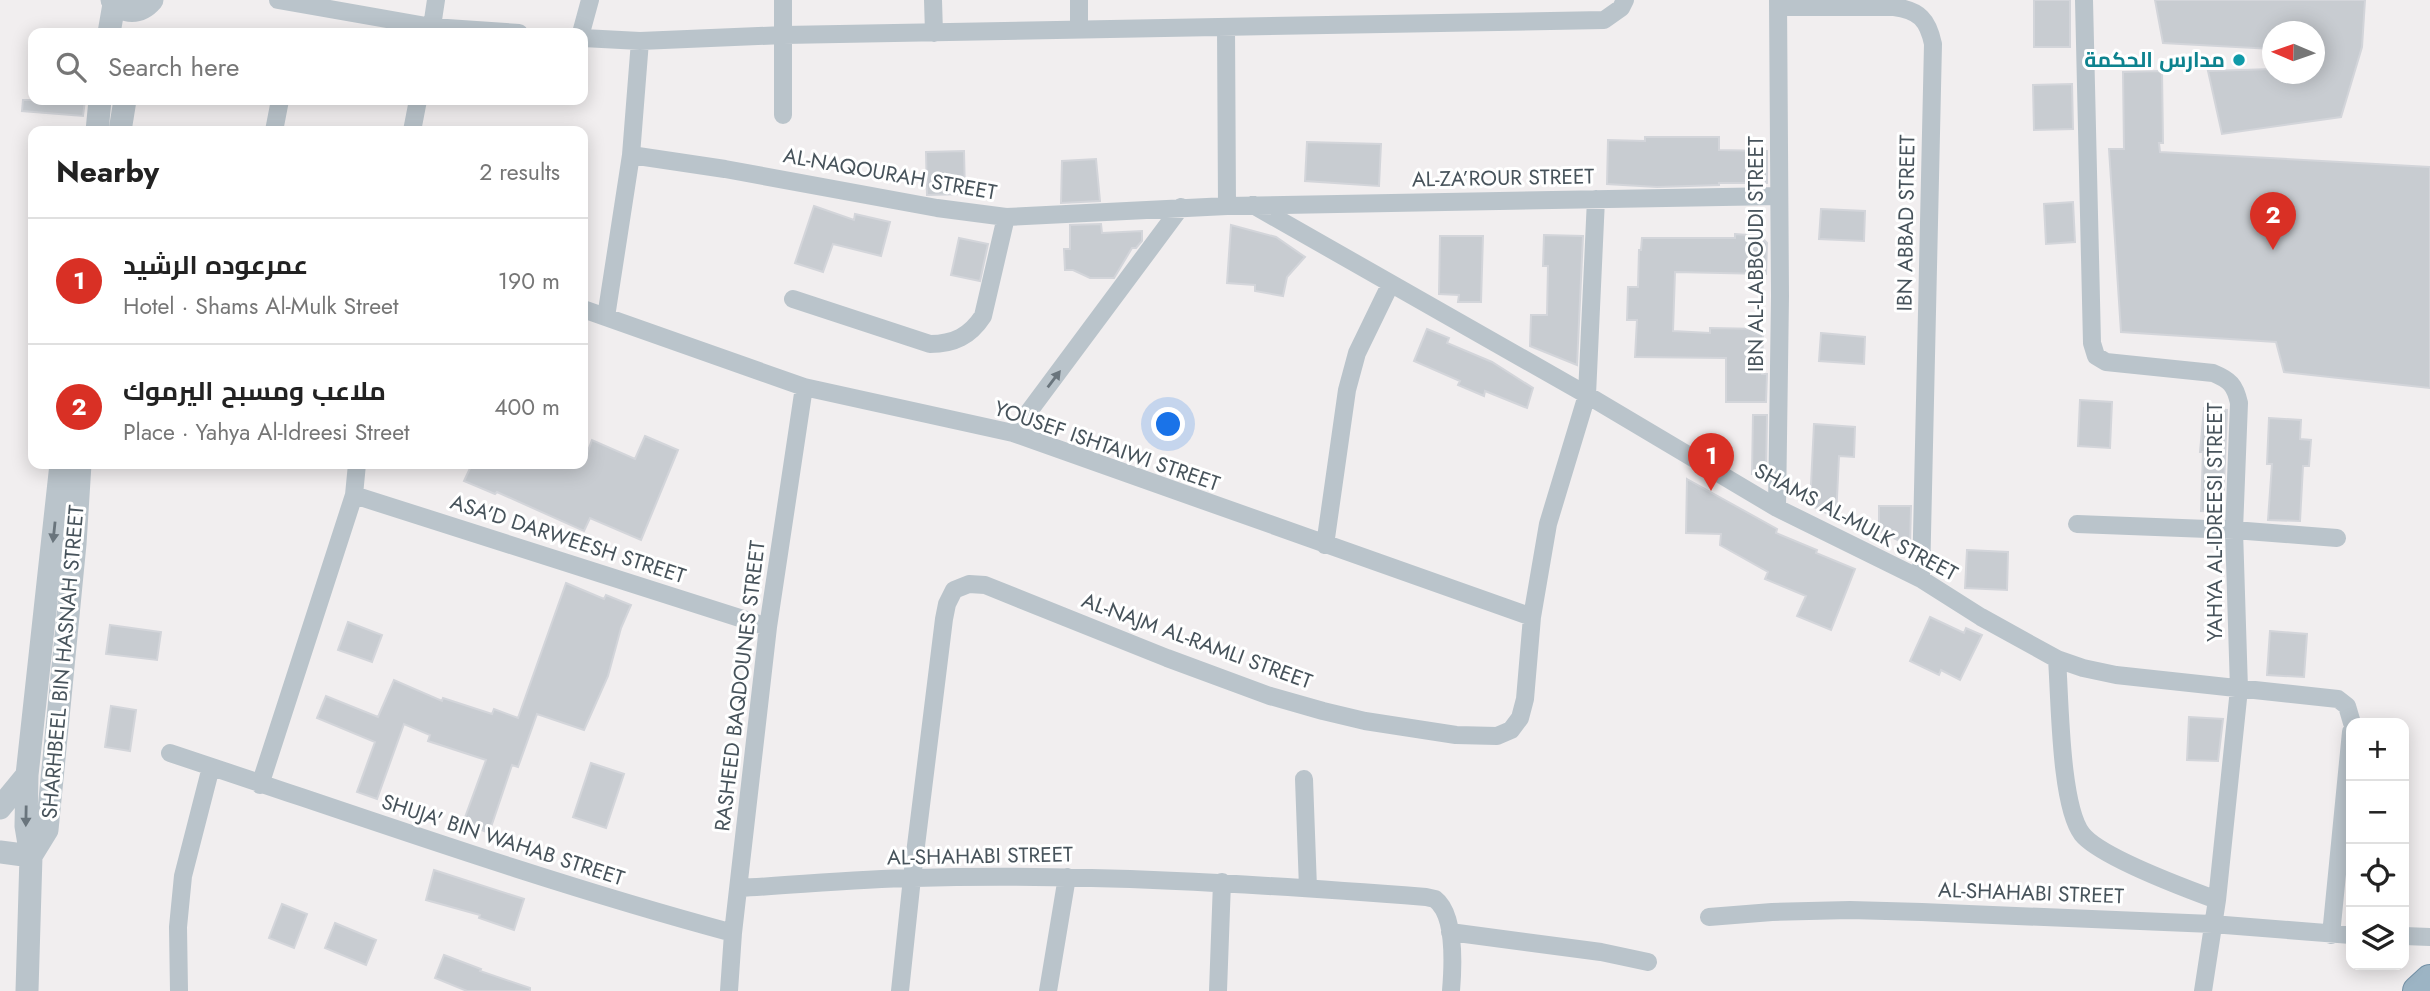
<!DOCTYPE html>
<meta charset="utf-8">
<style>
body{margin:0;font-family:Jost,Cairo,sans-serif;background:#f6f6f6;color:#222}
.controls{position:absolute;right:21px;bottom:21px;display:grid;overflow:hidden;border-radius:14px;box-shadow:0 4px 18px #0003}
.controls button{width:63px;height:63px;display:grid;place-items:center;padding:0;border:0;border-bottom:2px solid #e0e0e0;background:#fff;color:#222;font:35px sans-serif}
.compass{position:absolute;left:2262px;top:21px;width:63px;height:63px;border-radius:50%;background:#fff;box-shadow:0 4px 18px #0003;rotate:272deg}
.you{position:absolute;left:1169px;top:425px;width:24px;height:24px;margin:-18px;border:5px solid #fff;border-radius:50%;background:#1a73e8;box-shadow:0 0 0 10px #1a73e833}
.badge{display:grid;place-items:center;width:46px;height:46px;border-radius:50%;background:#d93025;color:#fff;font-size:23px;font-weight:700}
.pin{position:absolute;translate:-50% -58px;filter:drop-shadow(0 2px 4px #0008)}
.pin::after{content:'';position:absolute;top:37px;width:24px;height:21px;background:inherit;clip-path:polygon(0 0,100% 0,50% 100%)}
.list{margin:0;padding:0;list-style:none}
h2{display:flex;justify-content:space-between;align-items:center;height:91px;margin:0;padding:0 28px;font-size:30px}
h2 small{font-size:23px;font-weight:400;color:#767676}
.list li{display:grid;grid-template-columns:46px 1fr auto;gap:21px;align-items:center;box-sizing:border-box;height:126px;padding:0 28px;border-top:2px solid #e0e0e0}
.list b{display:block;font-size:26px;white-space:nowrap}
.list p{margin:0;font-size:23px;white-space:nowrap;color:#767676}
.list em{font-size:23px;font-style:normal;color:#767676}
.icon{flex:none;width:38px;height:38px;fill:none;stroke:currentColor;stroke-width:2;stroke-linecap:round;stroke-linejoin:round}
.map{position:relative;flex:none;width:2430px;height:991px;overflow:hidden}
.search{position:absolute;background:#fff;box-shadow:0 4px 18px #0003;left:28px;top:28px;width:560px;height:77px;display:flex;align-items:center;gap:18px;box-sizing:border-box;padding:0 24px;border-radius:14px;color:#767676;font-size:26px}
.panel{position:absolute;background:#fff;box-shadow:0 4px 18px #0003;left:28px;top:126px;width:560px;height:343px;border-radius:14px}
.map>svg:first-child{display:block}
.building{fill:#c8ccd1;stroke:#d3d5da;stroke-width:2}
.lines{fill:none;stroke-linecap:round;stroke-linejoin:round}
.trunk-casing{stroke:#7391a7;stroke-width:32}
.minor{stroke:#bac4cb;stroke-width:18}
.tertiary{stroke:#bac4cb;stroke-width:23}
.trunk{stroke:#9cb4c4;stroke-width:30}
.oneway{fill:#6a757d}
.culture-dot{fill:#0f9aa8;stroke:#fff;stroke-width:2.5}
.labels{text-anchor:middle;stroke-width:6;stroke-linejoin:round;paint-order:stroke}
.culture-label{font-size:21px;font-weight:bold;fill:#0d838f;stroke:#fff;text-anchor:end}
.street-label{font-size:21px;fill:#47535b;stroke:#fff}
</style>
<div class="map">
<svg width="2430" height="991" viewBox="0 0 2430 991">
<rect width="100%" height="100%" fill="#f1eeef"/>
<path class="building" d="M2034,0H2070V47H2034Z
M2155,0H2365L2362,47L2341,117L2222,134L2208,71L2272,69V74H2314V32H2272V49L2163,43Z
M2162,71L2163,143H2159L2160,152L2430,167V388L2284,372L2276,342L2121,332L2109,149H2124L2123,72Z
M2072,84L2073,129L2034,130L2033,85Z
M23,100H85L83,116L22,111Z
M1645,137H1719V150L1767,151V183H1719V185L1657,187L1607,184L1608,140L1645,141Z
M1307,142L1381,144L1379,186L1305,181Z
M964,151L965,194L927,195L926,152Z
M1096,159L1100,201L1061,203L1062,161Z
M2073,202L2075,242L2046,244L2044,204Z
M814,206L854,220L855,214L890,222L881,256L833,244L823,272L795,263Z
M1821,209L1865,211L1864,241L1819,239Z
M1101,224L1102,233L1142,231V241L1136,248H1132L1114,278H1090L1073,270H1065L1064,249H1070V225Z
M1231,225L1276,237L1305,257L1287,277L1283,296L1255,291V285L1227,283Z
M1735,234L1760,236L1767,243L1766,274L1675,272L1673,331L1710,333V328L1763,329L1762,374H1767L1766,402H1726V358L1635,357L1637,320H1627L1628,287H1638L1639,250H1641L1642,238H1735Z
M1544,235L1583,236L1577,365L1530,346L1531,315H1547L1548,266H1543Z
M1440,236H1483L1481,302H1458L1459,295L1439,294Z
M959,238L988,244L980,281L951,275Z
M1427,329L1449,338L1447,343L1492,362L1533,388L1527,408L1485,391L1484,396L1458,385L1460,381L1414,361Z
M1821,333L1865,337L1864,364L1819,361Z
M2080,400L2112,402L2110,448L2078,446Z
M2204,408L2227,410L2223,512L2201,511L2203,452H2200Z
M1753,415H1767L1766,474H1752Z
M2269,418L2301,420L2300,439L2311,440L2309,466H2303L2300,521L2268,520L2272,464H2267Z
M1814,424L1855,427L1854,457L1839,456L1836,518L1810,505Z
M645,436L678,450L641,540L590,518L584,531L497,492L495,494L464,481L472,464H583L592,440L635,459Z
M1687,479L1777,529L1776,533L1817,550L1816,553L1855,569L1831,630L1797,616L1806,596L1765,579L1768,572L1720,545L1721,534L1686,533Z
M1879,506H1911L1910,546L1879,531Z
M1967,550L2008,552L2007,590L1965,588Z
M566,583L604,599L606,595L631,605L621,628L608,676L584,730L537,714L518,767L512,765L489,833L463,823L486,760L428,741L430,735L404,724L377,799L357,792L375,742L317,718L326,696L378,717L394,680L442,701L443,698L492,714L494,709L518,718Z
M1930,617L1964,633L1966,628L1982,635L1960,680L1941,670L1939,675L1910,661Z
M348,622L382,635L372,662L338,650Z
M110,625L161,632L157,660L106,654Z
M2270,631L2307,634L2304,677L2267,675Z
M111,706L136,710L130,751L105,747Z
M2189,717L2223,719L2218,761L2187,760Z
M591,763L624,774L606,828L573,817Z
M434,870L524,899L514,930L479,918L480,915L426,900Z
M282,904L307,914L294,948L269,938Z
M335,923L376,940L366,965L325,948Z
M444,955L481,969L480,971L530,988V991H467L435,978Z"/>
<g class="lines">
<g class="trunk-casing">
<path id="trunk" d="M2418,991L2430,980"/>
</g>
<path class="minor" d="M278,0L432,27L519,33
M933,0L934,33
M1079,0V30
M2084,0L2092,343L2096,356L2106,362L2213,373C2230,380 2235,385 2239,403L2234,530L2239,689L2217,900L2203,991
M1779,7H1894C1919,10 1928,20 1933,44L1921,579
M1226,28L1227,206
M431,33L436,0
M581,33L590,0
M583,38L640,41L784,35L1604,20L1621,8L1625,0
M783,115V0
M274,131L280,100
M412,131L418,100
M631,155L725,169L937,208L1006,217L1227,206L1779,196
M1253,205L1587,395L1777,508L1921,579L1981,617L2057,659L2083,668L2116,675L2338,699L2347,706L2352,723
M793,299L930,344C954,344 970,336 983,316L1006,217
M583,309L804,387L1013,433L1532,617
M606,317L631,155L640,41
M1013,433L1181,207
M354,495L768,627
M1777,508L1780,296L1778,0
M2077,524L2234,530L2337,538
M1325,545L1347,390L1357,353L1390,285
M2057,659C2060,699 2060,805 2082,834C2100,857 2187,889 2217,900
M170,753C357,815 543,882 733,933
M1304,779L1308,888
M260,785L354,495L357,464
M739,888C797,885 856,879 914,878C1085,873 1256,884 1426,897L1435,899C1456,915 1453,967 1451,991
M1709,917L1772,912L1850,910L1922,912L2212,924L2351,935
M1450,932L1601,952L1648,962
M2331,935L2351,732
M2404,936L2430,937
M179,991L178,927L183,876L211,767
M729,991L733,933L768,627L804,387
M900,991L912,878L944,619L947,604L954,590L969,584L985,585L1167,658L1270,696L1323,711L1365,721L1456,735L1497,736L1511,730L1520,718L1525,699L1532,617L1548,524L1587,395L1596,199
M1048,991L1067,877
M1218,991L1222,882"/>
<path class="tertiary" d="M112,0C124,14 140,14 152,0
M109,33L114,4
M97,131L100,100
M120,131L125,100
M0,808L27,775
M0,852L31,856
M31,856L47,830L75,544L80,464
M27,991L31,856L26,826L27,775L61,464"/>
<use href="#trunk" class="trunk"/>
</g>
<defs><path id="oneway-solid" d="M-6-.8H1V-3.2L6.5 0L1 3.2V.8H-6Z" transform="scale(1.75)"/></defs>
<g class="oneway">
<use href="#oneway-solid" transform="translate(1054 379) rotate(-53)"/>
<use href="#oneway-solid" transform="translate(54 532) rotate(96)"/>
<use href="#oneway-solid" transform="translate(26 816) rotate(91)"/>
</g>
<circle class="culture-dot" cx="2239" cy="60" r="7"/>
<g class="labels">
<g class="culture-label">
<text x="2225" y="67">مدارس الحكمة</text>
</g>
<g class="street-label">
<text transform="translate(890 174) rotate(10)" y="7">AL-NAQOURAH STREET</text>
<text transform="translate(1503 178) rotate(-1)" y="7">AL-ZA’ROUR STREET</text>
<text transform="translate(1906 223) rotate(-89)" y="7">IBN ABBAD STREET</text>
<text transform="translate(1756 254) rotate(-90)" y="7">IBN AL-LABBOUDI STREET</text>
<text transform="translate(1107 446) rotate(19)" y="7">YOUSEF ISHTAIWI STREET</text>
<text transform="translate(1856 522) rotate(28)" y="7">SHAMS AL-MULK STREET</text>
<text transform="translate(2215 522) rotate(-90)" y="7">YAHYA AL-IDREESI STREET</text>
<text transform="translate(568 539) rotate(18)" y="7">ASA'D DARWEESH STREET</text>
<text transform="translate(1197 641) rotate(20)" y="7">AL-NAJM AL-RAMLI STREET</text>
<text transform="translate(63 662) rotate(-85)" y="7">SHARHBEEL BIN HASNAH STREET</text>
<text transform="translate(740 686) rotate(-83)" y="7">RASHEED BAQDOUNES STREET</text>
<text transform="translate(503 840) rotate(18)" y="7">SHUJA' BIN WAHAB STREET</text>
<text transform="translate(980 856) rotate(-1)" y="7">AL-SHAHABI STREET</text>
<text transform="translate(2031 893) rotate(2)" y="7">AL-SHAHABI STREET</text>
</g>
</g>
</svg>
<div class="controls">
<button>+</button>
<button>−</button>
<button><svg class="icon" aria-label="locate" viewBox="0 0 24 24"><circle cx="12" cy="12" r="6"/><path d="M12 2v4M12 18v4M2 12h4M18 12h4"/></svg></button>
<button><svg class="icon" aria-label="layers" viewBox="0 0 24 24"><path d="M12 4l9 5-9 5-9-5zM3 14l9 5 9-5"/></svg></button>
</div>
<svg class="compass" viewBox="-18 -18 36 36"><path d="M0-13l5 13h-10z" fill="#e53935"/><path d="M0 13l5-13h-10z" fill="#767676"/></svg>
<div class="you"></div>
<div class="pin badge" style="left:1711px;top:491px">1</div>
<div class="pin badge" style="left:2273px;top:250px">2</div>
<div class="search"><svg class="icon" aria-label="search" viewBox="0 0 24 24"><circle cx="10" cy="10" r="6"/><path d="M15 15l6 6"/></svg>Search here</div>
<section class="panel">
<h2>Nearby<small>2 results</small></h2>
<ul class="list">
<li><span class="badge">1</span><div><b>عمرعوده الرشيد</b><p>Hotel · Shams Al-Mulk Street</p></div><em>190 m</em></li>
<li><span class="badge">2</span><div><b>ملاعب ومسبح اليرموك</b><p>Place · Yahya Al-Idreesi Street</p></div><em>400 m</em></li>
</ul>
</section>
</div>
